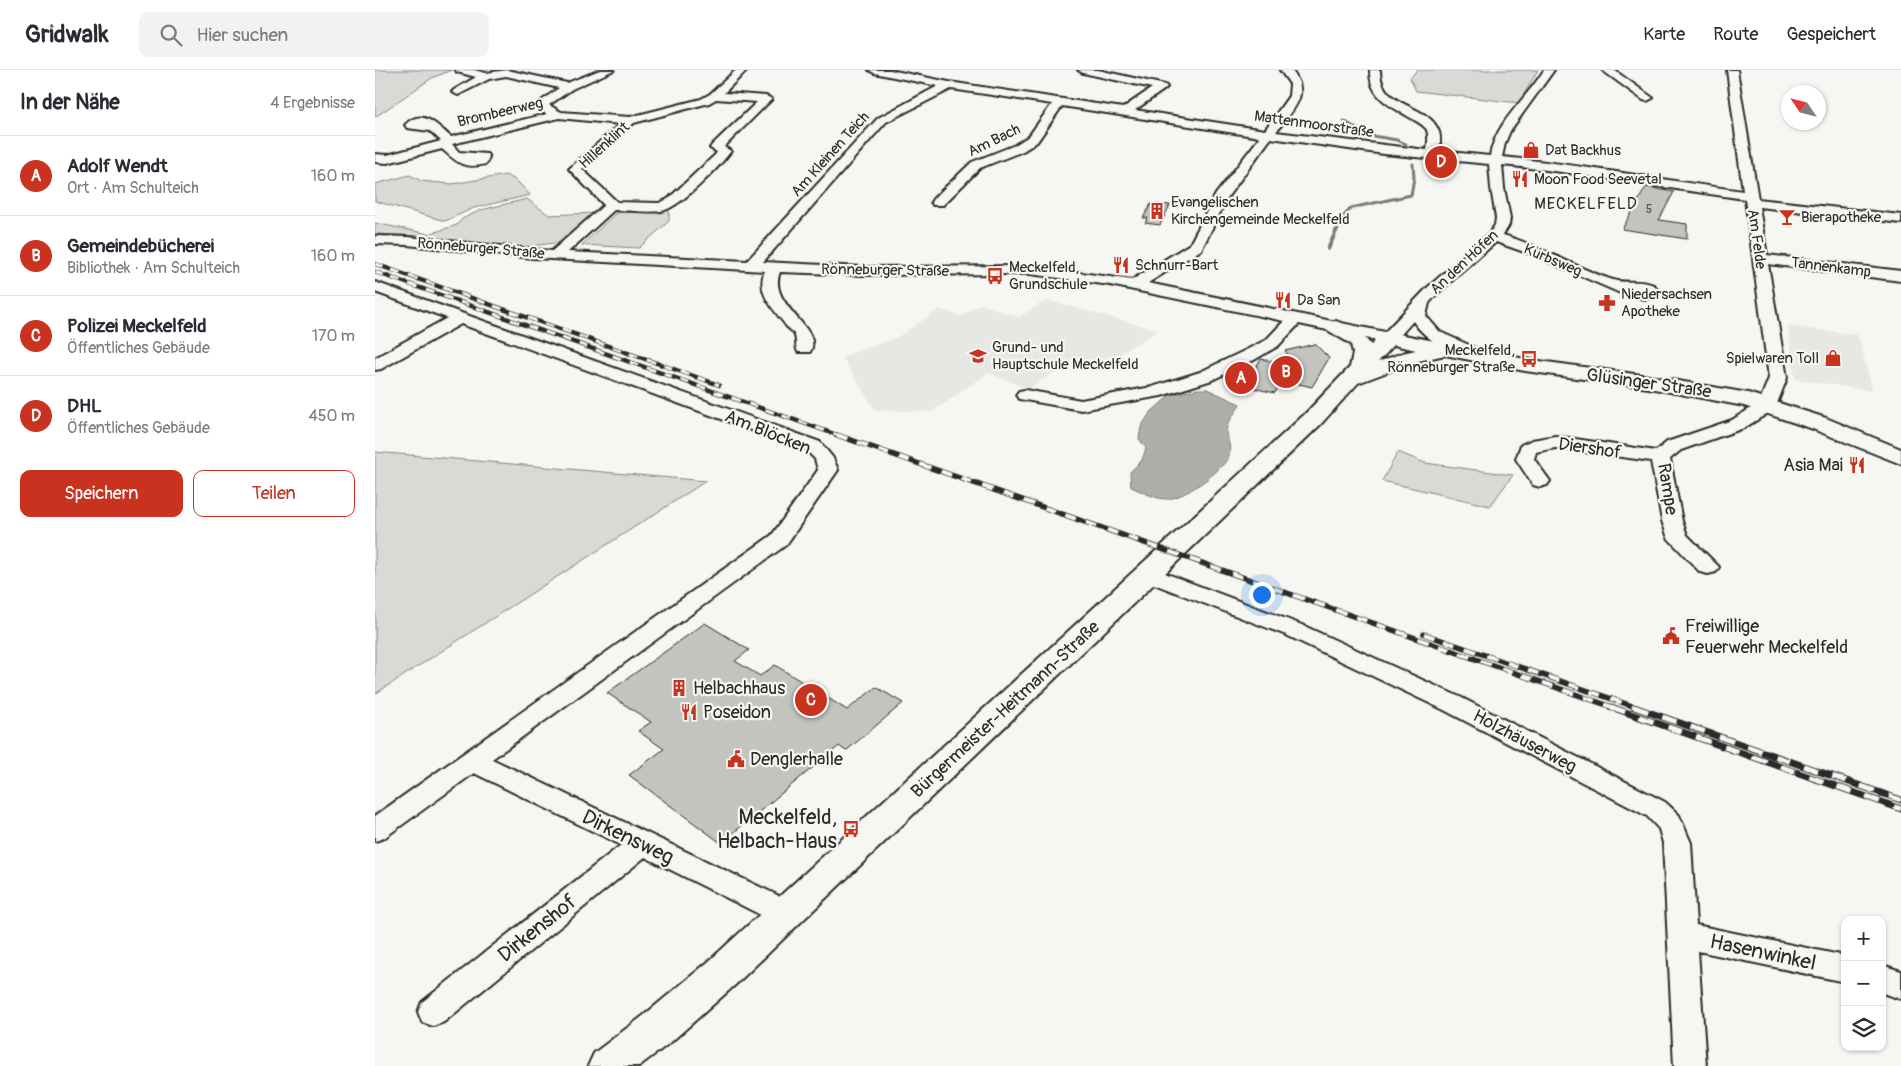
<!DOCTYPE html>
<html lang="de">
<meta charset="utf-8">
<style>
body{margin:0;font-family:Pangolin,sans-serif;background:#f2f2f3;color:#2b2b33}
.controls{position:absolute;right:15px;bottom:15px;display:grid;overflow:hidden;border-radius:10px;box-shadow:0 1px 4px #0004}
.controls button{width:45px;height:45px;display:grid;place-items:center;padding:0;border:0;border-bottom:1px solid #e1e1e2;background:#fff;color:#2b2b33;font:25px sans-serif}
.compass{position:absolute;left:1406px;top:15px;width:45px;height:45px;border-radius:50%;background:#fff;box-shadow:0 1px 4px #0004;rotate:305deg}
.you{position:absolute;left:886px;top:524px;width:18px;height:18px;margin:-12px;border:4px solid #fff;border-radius:50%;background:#1a73e8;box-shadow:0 0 0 8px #1a73e833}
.badge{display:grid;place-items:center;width:32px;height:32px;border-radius:50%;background:#c8321e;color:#fff;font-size:16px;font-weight:700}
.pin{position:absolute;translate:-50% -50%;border:2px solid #fff;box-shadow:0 1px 5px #0006}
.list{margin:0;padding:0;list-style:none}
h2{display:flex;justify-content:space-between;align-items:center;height:65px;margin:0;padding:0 20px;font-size:21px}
h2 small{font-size:16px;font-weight:400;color:#7c7c81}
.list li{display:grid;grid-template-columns:32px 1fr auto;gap:15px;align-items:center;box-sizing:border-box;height:80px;padding:0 20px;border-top:1px solid #e1e1e2}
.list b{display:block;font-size:19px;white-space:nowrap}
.list p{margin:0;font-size:16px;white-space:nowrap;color:#7c7c81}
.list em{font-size:16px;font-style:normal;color:#7c7c81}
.actions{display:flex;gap:10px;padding:15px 20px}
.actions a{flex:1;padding:11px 0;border:1px solid #c8321e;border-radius:10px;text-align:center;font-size:18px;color:#c8321e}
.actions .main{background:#c8321e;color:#fff}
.icon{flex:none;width:28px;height:28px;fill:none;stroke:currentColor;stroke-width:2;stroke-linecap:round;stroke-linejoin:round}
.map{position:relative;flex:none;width:1526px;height:996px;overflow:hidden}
header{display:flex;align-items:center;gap:30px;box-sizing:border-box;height:70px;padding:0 25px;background:#fff;border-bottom:1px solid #e1e1e2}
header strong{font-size:24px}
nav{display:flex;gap:28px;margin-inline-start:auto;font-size:18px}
.search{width:350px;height:45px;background:#f2f2f3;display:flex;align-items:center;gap:12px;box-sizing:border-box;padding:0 18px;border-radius:10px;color:#7c7c81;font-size:19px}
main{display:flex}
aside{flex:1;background:#fff}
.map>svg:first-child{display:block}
.built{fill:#e7e7e3}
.green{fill:#d9d9d5;stroke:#828280}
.water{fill:#aeaeab;stroke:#7a7a78}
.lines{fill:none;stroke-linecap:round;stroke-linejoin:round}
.stream-far1{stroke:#7a7a78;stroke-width:3}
.stream{stroke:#7a7a78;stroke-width:4}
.building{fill:#c3c3c0;stroke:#2b2b2b}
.minor-casing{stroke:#2b2b2b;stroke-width:4}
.major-casing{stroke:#2b2b2b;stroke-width:4}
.minor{fill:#f6f6f2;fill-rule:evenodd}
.major{fill:#f6f6f2;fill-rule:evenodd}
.rail-far2-casing{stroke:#2b2b2b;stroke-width:4.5}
.rail-far1-casing{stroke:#2b2b2b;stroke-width:5.5}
.rail-casing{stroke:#2b2b2b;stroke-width:7}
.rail-far2{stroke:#f6f6f2;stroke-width:3;stroke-dasharray:9;stroke-linecap:butt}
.rail-far1{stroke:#f6f6f2;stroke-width:4;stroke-dasharray:11;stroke-linecap:butt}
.rail{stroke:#f6f6f2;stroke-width:5;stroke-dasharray:15;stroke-linecap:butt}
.labels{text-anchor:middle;stroke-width:4.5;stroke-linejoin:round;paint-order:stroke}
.far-number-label{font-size:12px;fill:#515150}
.far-street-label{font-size:15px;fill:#2b2b2b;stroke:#f6f6f2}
.far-poi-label{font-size:15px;fill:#2b2b2b;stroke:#f6f6f2;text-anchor:start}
.far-quarter-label{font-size:16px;letter-spacing:1px;fill:#2b2b2b;stroke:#f6f6f2}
.street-label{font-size:18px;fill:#2b2b2b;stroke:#f6f6f2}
.poi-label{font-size:18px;fill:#2b2b2b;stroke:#f6f6f2;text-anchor:start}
.near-poi-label{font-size:21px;fill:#2b2b2b;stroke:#f6f6f2;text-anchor:end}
.near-street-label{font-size:21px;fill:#2b2b2b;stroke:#f6f6f2}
</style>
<header>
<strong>Gridwalk</strong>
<div class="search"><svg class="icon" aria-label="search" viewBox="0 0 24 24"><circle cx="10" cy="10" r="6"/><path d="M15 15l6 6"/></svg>Hier suchen</div>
<nav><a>Karte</a><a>Route</a><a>Gespeichert</a></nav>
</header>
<main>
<aside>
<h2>In der Nähe<small>4 Ergebnisse</small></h2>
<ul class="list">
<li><span class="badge">A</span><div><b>Adolf Wendt</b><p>Ort · Am Schulteich</p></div><em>160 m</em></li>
<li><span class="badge">B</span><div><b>Gemeindebücherei</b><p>Bibliothek · Am Schulteich</p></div><em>160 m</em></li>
<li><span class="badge">C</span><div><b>Polizei Meckelfeld</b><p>Öffentliches Gebäude</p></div><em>170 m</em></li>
<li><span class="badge">D</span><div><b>DHL</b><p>Öffentliches Gebäude</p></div><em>450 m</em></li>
</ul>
<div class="actions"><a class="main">Speichern</a><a>Teilen</a></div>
</aside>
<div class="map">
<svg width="1526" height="996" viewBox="0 0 1526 996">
<rect width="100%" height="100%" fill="#f6f6f2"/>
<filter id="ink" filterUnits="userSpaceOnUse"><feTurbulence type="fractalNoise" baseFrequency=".02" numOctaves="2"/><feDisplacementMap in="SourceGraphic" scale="10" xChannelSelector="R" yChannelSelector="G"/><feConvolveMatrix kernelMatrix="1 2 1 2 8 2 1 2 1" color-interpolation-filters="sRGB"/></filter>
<g filter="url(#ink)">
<path class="built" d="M675,231L783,260L742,286L691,294L653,319L613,303L557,342L500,340L467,287L523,267L564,239L586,246L605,234L644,247L668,232Z
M1413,256L1483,265L1498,321L1420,309Z"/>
<path class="green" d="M0,0H77L57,8L0,47Z
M1042,0H1163L1144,33L1041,21L1035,8Z
M35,105L46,111L77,114L131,105L142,111L155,125L99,138L70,151L0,131V114Z
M152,129L174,145L221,143L195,171L141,178L43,166L0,164V153L54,164L82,155L87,149L106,140Z
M294,139V151L264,178L207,175L241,143Z
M0,382L331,411L0,624Z
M1023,382L1050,393L1138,405L1115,436L1007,411Z"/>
<path class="water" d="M823,319H832L865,334C861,343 856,347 853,354C847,367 861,375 851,391C841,405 810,427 793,429C782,430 766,421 756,417L755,402L767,390L771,378L764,369L766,357L775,343L795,325Z"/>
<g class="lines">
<path class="stream-far1" d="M969,51L992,65L1022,70L1031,74
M963,158L968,147L976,138L1036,125L1039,108L1038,94"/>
<path class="stream" d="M953,179L963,157"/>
</g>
<path class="building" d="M1271,117L1299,122L1284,150L1312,154V169L1247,159Z
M776,134L795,135L785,155L770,153L773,148H768Z
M940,274L954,288L937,317L907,310L900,323L869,316L886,289L923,296L910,281Z
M330,553L374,580L360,591L385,606L400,595L472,640L501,617L528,633L471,681L464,676L346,773L254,705L289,679L263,661L276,652L232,623Z"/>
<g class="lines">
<g class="minor-casing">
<path id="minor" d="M81,0H99L111,3L132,0L192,13L225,0H239L197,19L174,35L186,42L255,47L326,29L335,24L361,0H372L349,23L391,26L397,29L349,77L356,81C345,96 304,139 286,141C271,143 255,140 239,140L193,182L372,191L503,48L563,16L499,3L494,0H515L574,12L748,38L777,18L708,3L703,0H723L790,15L792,17L790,19L760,40L890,60L914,26L915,14L905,0H916C938,25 916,41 901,62L1052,80C1053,74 1054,66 1052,60C1049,55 1041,51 1036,48C1015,36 994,27 995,0H1005C1005,40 1054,32 1064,62C1066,68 1065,75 1064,81L1115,86C1121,51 1151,30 1169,0H1179L1135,61L1130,73L1127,87C1208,95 1288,110 1368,121L1352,0H1362L1383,129L1526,145V153L1384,137L1392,185L1526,201V211L1393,194L1412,308L1401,336L1398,340L1369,358L1306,380L1295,389L1307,451L1312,465L1344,497L1341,502L1333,504L1325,502L1293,468L1287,451L1276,391L1180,378L1161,382L1159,389L1175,411L1172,415L1165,417L1158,415L1141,389L1146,375L1157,370L1180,366L1281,381L1292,372L1357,350L1384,333L1394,308L1370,129C1289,118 1208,103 1127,95L1129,118L1135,148L1134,155L1128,165C1166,176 1200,198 1238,210C1251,214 1264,209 1279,215L1284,222L1279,227L1270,229L1250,225L1155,184L1121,172L1063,223L1054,233L1051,246L1065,262L1105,280L1107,284L1105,288C1085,292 1048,268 1038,251L1020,271L1014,273L924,254L903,276L879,290L837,310L786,326L706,340L650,330L644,329L641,325L644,321L650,320L706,330L777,317L825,302L867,282L891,270L909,251L735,215L655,204L488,205L405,202C391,235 450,259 435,282H423C420,276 422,272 420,266C419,263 415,259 412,257C400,240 380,223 390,201L158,188L32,175L0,174V166L32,167L177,181L229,135L194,99L245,54L184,48L77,74L84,82L112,84L114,87L111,94C89,99 84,94 67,79L12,93L0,92V84L12,85L66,71L55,61L32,58L30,55C47,37 62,55 76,67L172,44L166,41L162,34L184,18L131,6L114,9L83,25L77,22L79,20L101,7L82,2ZM576,19L677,34L654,66L640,75L597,92L558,129L556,132L558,135H568L605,98L648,81L662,72L687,36L885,67L841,124L815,174L757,210L655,196L488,197L388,192L511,52ZM341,29L382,32L337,75L335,78L342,82L340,85L293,129L284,133L242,132L207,99L259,53L334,33ZM896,68L1009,84L1114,94L1116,118L1121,148L1120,155L1114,164L1053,217L1010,262L773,213L826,180L854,125Z
M1227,0H1239L1278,28L1272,31L1268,30Z
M0,212L445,372L458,388L463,400L411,475L117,689L402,825L418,838L422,847L418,856C401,862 395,853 382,843L270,787L69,952L58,956L47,952L43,942L47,932L246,775L99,703L9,768L0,771V746L397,465L443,400L440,389L431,380L86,254L6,299L0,300V288L72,248L0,222Z
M774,497L927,555L1087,628L1290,732L1304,745L1316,773L1321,855L1470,886V912L1323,881L1331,996H1299L1288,773L1284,759L1272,746L1069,640L911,565L766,509L763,504L766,499Z
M1507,895L1526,901V929L1507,923Z"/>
</g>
<g class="major-casing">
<path id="major" d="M961,251L984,261L996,275L1007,264L1014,262L1150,289L1274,306L1373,323L1451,348L1526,379V394L1435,358L1369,336L1274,318L1150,301L1070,285L1039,292L983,313L945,355L359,916L296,972L264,996H213L219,983L268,946L333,892L929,345L975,297L978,283L976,274L954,261L951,257L954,253ZM1019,275L1041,280L1027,283L1003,292Z"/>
</g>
<use href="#minor" class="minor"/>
<use href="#major" class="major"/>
<g class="rail-far2-casing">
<path id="rail-far2" d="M0,194L344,315
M0,202L465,366"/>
</g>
<g class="rail-far1-casing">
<path id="rail-far1" d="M462,365L1240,638
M1049,564L1263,638"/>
</g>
<g class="rail-casing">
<path id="rail" d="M1236,637L1526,739
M1259,637L1526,730"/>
</g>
<use href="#rail-far2" class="rail-far2"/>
<use href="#rail-far1" class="rail-far1"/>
<use href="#rail" class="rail"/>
</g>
</g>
<defs>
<g id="shop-bare" transform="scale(1.35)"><path d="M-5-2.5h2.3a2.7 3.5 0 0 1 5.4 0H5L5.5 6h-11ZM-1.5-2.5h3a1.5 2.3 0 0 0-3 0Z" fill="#c8321e" stroke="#f6f6f2" stroke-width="2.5" paint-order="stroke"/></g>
<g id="restaurant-bare" transform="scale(1.35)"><path d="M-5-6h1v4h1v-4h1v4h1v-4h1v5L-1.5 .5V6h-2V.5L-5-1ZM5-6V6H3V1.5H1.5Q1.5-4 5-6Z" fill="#c8321e" stroke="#f6f6f2" stroke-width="2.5" paint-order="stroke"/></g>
<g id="building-bare" transform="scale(1.35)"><path d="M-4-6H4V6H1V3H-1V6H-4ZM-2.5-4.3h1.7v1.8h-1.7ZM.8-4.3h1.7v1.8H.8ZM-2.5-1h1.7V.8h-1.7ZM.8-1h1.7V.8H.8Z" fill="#c8321e" stroke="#f6f6f2" stroke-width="2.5" paint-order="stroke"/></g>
<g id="bar-bare" transform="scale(1.35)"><path d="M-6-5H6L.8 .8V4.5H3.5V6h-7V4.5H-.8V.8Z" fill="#c8321e" stroke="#f6f6f2" stroke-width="2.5" paint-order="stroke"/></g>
<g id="bus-bare" transform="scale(1.35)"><path d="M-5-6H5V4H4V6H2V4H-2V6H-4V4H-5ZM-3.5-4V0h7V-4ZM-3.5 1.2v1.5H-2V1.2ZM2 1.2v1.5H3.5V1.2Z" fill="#c8321e" stroke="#f6f6f2" stroke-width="2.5" paint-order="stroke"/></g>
<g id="pharmacy-bare" transform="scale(1.35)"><path d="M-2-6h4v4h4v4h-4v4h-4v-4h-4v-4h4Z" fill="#c8321e" stroke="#f6f6f2" stroke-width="2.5" paint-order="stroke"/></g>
<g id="school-bare" transform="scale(1.35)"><path d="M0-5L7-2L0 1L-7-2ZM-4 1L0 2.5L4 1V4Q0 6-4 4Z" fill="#c8321e" stroke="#f6f6f2" stroke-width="2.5" paint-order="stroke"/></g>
<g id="civic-bare" transform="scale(1.35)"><path d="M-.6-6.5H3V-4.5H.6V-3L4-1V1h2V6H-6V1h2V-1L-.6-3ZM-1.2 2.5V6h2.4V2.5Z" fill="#c8321e" stroke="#f6f6f2" stroke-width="2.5" paint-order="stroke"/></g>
</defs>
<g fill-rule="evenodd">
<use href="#shop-bare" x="1156" y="80"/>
<use href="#restaurant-bare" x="1145" y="109"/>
<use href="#building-bare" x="782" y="141"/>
<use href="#bar-bare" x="1412" y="147"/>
<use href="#restaurant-bare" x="746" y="195"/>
<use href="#bus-bare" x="620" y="206"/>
<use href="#restaurant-bare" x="908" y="230"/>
<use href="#pharmacy-bare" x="1232" y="233"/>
<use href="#school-bare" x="603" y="286"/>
<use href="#shop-bare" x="1458" y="288"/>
<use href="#bus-bare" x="1154" y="289"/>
<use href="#restaurant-bare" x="1482" y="395"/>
<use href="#civic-bare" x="1296" y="566"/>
<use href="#building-bare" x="304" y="618"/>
<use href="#restaurant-bare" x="314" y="642"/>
<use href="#civic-bare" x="361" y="689"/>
<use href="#bus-bare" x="476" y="759"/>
</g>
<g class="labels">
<g class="far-number-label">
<text x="1274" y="143">5</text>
</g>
<g class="far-street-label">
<text transform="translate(125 42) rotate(-13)" y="5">Brombeerweg</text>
<text transform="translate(939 54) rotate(8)" y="5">Mattenmoorstraße</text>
<text transform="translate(619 70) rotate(-26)" y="5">Am Bach</text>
<text transform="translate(229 75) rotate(-42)" y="5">Hillenklint</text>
<text transform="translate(455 84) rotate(-48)" y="5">Am Kleinen Teich</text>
<text transform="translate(1382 169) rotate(82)" y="5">Am Felde</text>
<text transform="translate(106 178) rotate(5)" y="5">Rönneburger Straße</text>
<text transform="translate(1178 190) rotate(23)" y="5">Kürbsweg</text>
<text transform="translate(1089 192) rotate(-43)" y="5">An den Höfen</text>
<text transform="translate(1456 197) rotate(7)" y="5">Tannenkamp</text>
<text transform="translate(510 200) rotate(1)" y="5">Rönneburger Straße</text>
</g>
<g class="far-poi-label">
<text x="1170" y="85">Dat Backhus</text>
<text x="1159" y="114">Moon Food Seevetal</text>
<text x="796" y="137">Evangelischen<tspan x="796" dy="17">Kirchengemeinde Meckelfeld</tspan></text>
<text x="1426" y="152">Bierapotheke</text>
<text x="760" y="200">Schnurr-Bart</text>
<text x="634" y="202">Meckelfeld,<tspan x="634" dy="17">Grundschule</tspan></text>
<text x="1246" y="229">Niedersachsen<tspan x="1246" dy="17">Apotheke</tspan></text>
<text x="922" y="235">Da San</text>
<text x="617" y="282">Grund- und<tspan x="617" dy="17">Hauptschule Meckelfeld</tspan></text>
<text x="1140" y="285" text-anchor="end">Meckelfeld,<tspan x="1140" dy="17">Rönneburger Straße</tspan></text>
<text x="1444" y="293" text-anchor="end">Spielwaren Toll</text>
</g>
<g class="far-quarter-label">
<text x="1211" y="139">MECKELFELD</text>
</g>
<g class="street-label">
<text transform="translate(1274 313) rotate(8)" y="6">Glüsinger Straße</text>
<text transform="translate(393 362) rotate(22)" y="6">Am Blöcken</text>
<text transform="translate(1215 378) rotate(8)" y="6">Diershof</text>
<text transform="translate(1293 419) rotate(81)" y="6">Rampe</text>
<text transform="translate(630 639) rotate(-43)" y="6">Bürgermeister-Heitmann-Straße</text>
<text transform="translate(1150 671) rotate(28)" y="6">Holzhäuserweg</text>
</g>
<g class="poi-label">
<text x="1468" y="401" text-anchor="end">Asia Mai</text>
<text x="1310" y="562">Freiwillige<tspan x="1310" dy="21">Feuerwehr Meckelfeld</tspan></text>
<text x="318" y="624">Helbachhaus</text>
<text x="328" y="648">Poseidon</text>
<text x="375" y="695">Denglerhalle</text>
</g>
<g class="near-poi-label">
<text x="462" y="754">Meckelfeld,<tspan x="462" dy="24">Helbach-Haus</tspan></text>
</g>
<g class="near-street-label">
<text transform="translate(253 767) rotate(26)" y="7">Dirkensweg</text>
<text transform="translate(162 858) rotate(-39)" y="7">Dirkenshof</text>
<text transform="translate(1388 882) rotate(12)" y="7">Hasenwinkel</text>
</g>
</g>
</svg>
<div class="controls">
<button>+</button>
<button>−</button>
<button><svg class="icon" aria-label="layers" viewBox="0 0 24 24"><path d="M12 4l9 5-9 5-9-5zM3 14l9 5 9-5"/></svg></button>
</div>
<svg class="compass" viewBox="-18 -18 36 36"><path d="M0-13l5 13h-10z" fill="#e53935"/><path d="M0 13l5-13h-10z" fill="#7c7c81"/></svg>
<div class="you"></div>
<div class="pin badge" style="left:866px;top:308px">A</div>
<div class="pin badge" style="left:911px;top:302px">B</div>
<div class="pin badge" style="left:436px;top:630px">C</div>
<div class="pin badge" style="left:1066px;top:92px">D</div>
</div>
</main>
